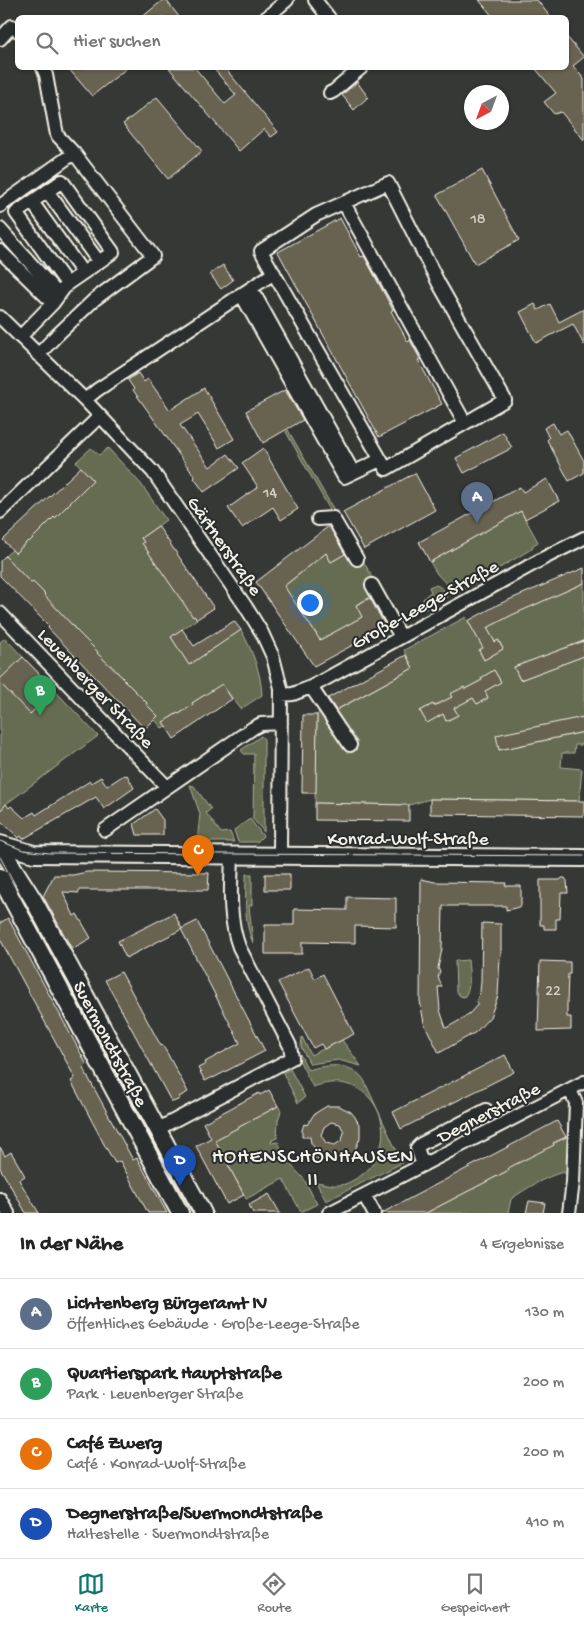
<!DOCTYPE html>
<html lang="de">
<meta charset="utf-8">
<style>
body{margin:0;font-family:"Gochi Hand",sans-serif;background:#f6f6f6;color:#222}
.compass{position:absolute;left:464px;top:85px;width:45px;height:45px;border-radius:50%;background:#fff;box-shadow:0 1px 4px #0004;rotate:221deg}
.you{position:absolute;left:309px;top:602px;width:18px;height:18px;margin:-12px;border:4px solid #fff;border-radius:50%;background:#1a73e8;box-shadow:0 0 0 8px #1a73e833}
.badge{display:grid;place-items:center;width:32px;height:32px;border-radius:50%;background:#0f766e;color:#fff;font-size:16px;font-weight:700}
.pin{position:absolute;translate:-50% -41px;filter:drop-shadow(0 1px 2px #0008)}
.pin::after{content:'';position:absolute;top:26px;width:18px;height:15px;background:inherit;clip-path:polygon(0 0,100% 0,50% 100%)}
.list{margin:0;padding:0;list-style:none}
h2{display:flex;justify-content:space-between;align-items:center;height:65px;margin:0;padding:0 20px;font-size:21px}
h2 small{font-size:16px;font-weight:400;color:#767676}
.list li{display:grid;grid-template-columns:32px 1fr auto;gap:15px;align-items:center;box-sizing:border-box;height:70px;padding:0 20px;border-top:1px solid #e0e0e0}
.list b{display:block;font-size:19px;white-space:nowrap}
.list p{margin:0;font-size:16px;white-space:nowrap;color:#767676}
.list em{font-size:16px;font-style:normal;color:#767676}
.icon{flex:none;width:28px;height:28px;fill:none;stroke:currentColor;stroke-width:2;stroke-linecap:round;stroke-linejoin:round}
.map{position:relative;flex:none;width:584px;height:1213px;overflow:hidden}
.search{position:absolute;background:#fff;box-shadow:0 1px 4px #0004;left:15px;right:15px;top:15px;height:55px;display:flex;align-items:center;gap:12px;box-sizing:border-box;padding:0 18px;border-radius:8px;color:#767676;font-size:19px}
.sheet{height:345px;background:#fff}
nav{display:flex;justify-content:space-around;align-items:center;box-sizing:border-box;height:70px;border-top:1px solid #e0e0e0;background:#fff;font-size:14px;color:#767676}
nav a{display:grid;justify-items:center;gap:2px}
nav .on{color:#0f766e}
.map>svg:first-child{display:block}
.green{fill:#666c51;stroke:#adae9c;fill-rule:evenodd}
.building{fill:#686251;stroke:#f4f1e8;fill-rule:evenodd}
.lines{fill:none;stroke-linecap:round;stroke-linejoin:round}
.minor-casing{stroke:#f4f1e8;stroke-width:16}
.major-casing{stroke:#f4f1e8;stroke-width:20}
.minor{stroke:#2a2d2e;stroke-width:12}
.major{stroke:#2a2d2e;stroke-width:16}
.tram{stroke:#f4f1e8;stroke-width:1}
.labels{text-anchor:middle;stroke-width:4;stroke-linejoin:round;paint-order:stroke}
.number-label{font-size:16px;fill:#d1cdc2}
.street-label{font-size:19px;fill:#f4f1e8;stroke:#2a2d2e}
.neighbourhood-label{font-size:20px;letter-spacing:1px;fill:#f4f1e8;stroke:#2a2d2e}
</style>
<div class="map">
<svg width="584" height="1213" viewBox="0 0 584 1213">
<rect width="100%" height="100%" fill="#363835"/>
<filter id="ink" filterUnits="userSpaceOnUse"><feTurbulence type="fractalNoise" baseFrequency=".02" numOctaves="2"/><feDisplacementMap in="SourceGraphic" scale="10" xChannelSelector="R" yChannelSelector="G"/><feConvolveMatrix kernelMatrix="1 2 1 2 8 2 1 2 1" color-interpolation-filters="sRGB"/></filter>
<g filter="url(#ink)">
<path class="green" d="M288,430L397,620L372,596L356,605L363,617L318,641L314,636L317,634L312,628L287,592L282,588L326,553L331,562L347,553L331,524L330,510L286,432Z
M91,448L99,455L108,448L141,484L166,520L141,538L144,542L142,543L197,619L171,637L190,664L241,630C252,650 261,672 262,695L241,709L222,685L192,703L193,705L179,714L177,713L164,722L166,726L162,728L154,719L146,705L147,703L121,679L122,677L111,665L109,666L97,653L98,652L73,628L74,627L43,596L45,594L33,582L31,583L5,556L12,550L15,553L28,541L29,542L53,517L55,518L93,480L76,462Z
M521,511L538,542L532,546L533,548L456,594L437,574L430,562Z
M584,583V641L514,667L520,680L584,656V721L583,717L499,750L584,732L582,745H575L574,753H562L561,767L582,769L579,801L430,799L409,805L315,803L317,715L328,699L335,711L413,668L404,650L466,617L483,648L479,651L484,660L503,649L499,640L495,642L486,627L495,624L506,617ZM494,670L501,682L485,691L488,698L477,704L473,698L454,708L458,715L447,721L443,714L427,723L420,711L433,704L434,706L452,697L451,694L465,689L482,680L481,678Z
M434,585C441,585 445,592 447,597L424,610C419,602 424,596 431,592L429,587Z
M5,638L98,736L6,804L0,811V642Z
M261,736L264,739V832L252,818L253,817L254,754H244L241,750Z
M190,785L194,786L211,809L206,813L221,833L230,832L234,842H197L200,814Z
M250,819L263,836L257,842H238L234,830Z
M246,874H252V905L249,906L253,943C243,920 246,898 246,874Z
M30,906L168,1152L155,1160L22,910Z
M468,960C469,971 472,989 464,997L460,996L456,991L455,961Z
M302,1037L311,1055L342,1040L361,1066L338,1060L310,1064L301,1047Z
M300,1054L308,1070C328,1064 352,1062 364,1080L402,1163L326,1201L316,1182C324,1183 332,1186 339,1185C346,1185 351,1181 357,1178C398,1154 388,1089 340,1083C331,1082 322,1084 313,1087L298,1058Z
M290,1069L305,1097L298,1103L283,1073Z
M278,1106L281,1111L278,1120L277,1138L272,1140L271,1143L278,1142L287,1161L304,1179L317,1204L301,1212L283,1179L246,1199L240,1187H238V1183L213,1141Z
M570,1135L567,1175L563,1172C545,1177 527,1188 511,1199L508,1213H426L509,1170L508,1168Z"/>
<path class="building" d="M163,0H166L180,18H141Z
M479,0H537L551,18H494Z
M566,36L584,57L573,66L584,79V140L561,112L554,114L544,102L556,93L535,68H566Z
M68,68H127L92,96Z
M169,68H195L225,104L236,95L213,68H225L278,132L271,137L264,129L239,151Z
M357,82L368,97L354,110L342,95Z
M157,97L202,151L168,179L123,124Z
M482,170L519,240L475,264L437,195Z
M340,218L361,257L364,256L393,310L391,311L408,342L410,340L420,359L418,360L442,404L379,437L278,252Z
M223,265L233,280L221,289L210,274Z
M535,304L538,310L550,304L559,322L584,309V345L573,324L536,343L520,312Z
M138,373L144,382L148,379L170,410L204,388L234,439L219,448L198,414L180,425L210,467L228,454L239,468L204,492L194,478L195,477L133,390L134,389L128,380Z
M285,390L303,420L263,443L246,411Z
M553,423L559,434L567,430L584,461V473L569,481L547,440L549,438L544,428Z
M503,432L512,448L464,473L456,458Z
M263,448L298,509L281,520L273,507L242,528L228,508L258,487L242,463Z
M81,467L93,480L55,518L54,517L29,542L28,541L15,553L3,540Z
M415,473L435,510L364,549L343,512Z
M547,479L559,501L525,519L521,511L430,562L419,542L520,487L523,492Z
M158,526L214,608L197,619L194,616L193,617L142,543L144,542L141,538Z
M329,526L345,554L331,562L326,553L284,586L320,640L362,617L356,605L370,598L386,627L314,666L256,582Z
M5,556L25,577L31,583L33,582L45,594L44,595L74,627V628L98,652L97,653L123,678H122L147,703L146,704L158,716L145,729L48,628L49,626L0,576V561Z
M584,568V583L512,615L487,628L495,642L498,640L503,649L484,660L479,650L483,648L468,621L499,604Z
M234,621L241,630L189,665L171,637L182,629L194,646Z
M584,641V656L520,680L514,667Z
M406,655L413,668L336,710L328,698Z
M23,657L55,690L30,714L0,683V679Z
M494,670L501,682L485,691L488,698L477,704L473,698L454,708L458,715L446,721L443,714L427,723L420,711L433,704L434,706L452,697L450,694L464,687L465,689L482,680L481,678Z
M222,684L232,699L174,739L163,722L178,713L179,714L193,705L192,703Z
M303,715H317L316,793H302Z
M583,717L584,732L499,750L496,735Z
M124,775L125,776L127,775L134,788L104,809L96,797L23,839L21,836L19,838L0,820V811L6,804L9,808L11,806L24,818L34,812L36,815L90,781L91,783L101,777L107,786Z
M430,799L579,801H584V816L430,814Z
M315,803L409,805V821L315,820Z
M155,809L163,820V835H137L134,824Z
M87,872L209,873L208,890H79V893L63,892L74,916L77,914L91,938L72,949L43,896L54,875H73Z
M265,874H290V890H265Z
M562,878H565L567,881L568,893H561L560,919H556V929H544V925H540V880H560Z
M421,879L435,882L506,883L505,886H521V906L512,909L506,910V906H443L442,949L438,968L440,972L438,977L442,987H438L440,1010L446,1028L464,1018V1017L470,1013L478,1004L476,1002L480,992L481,981L482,923L501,924V956L500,957L498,996L490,1017L476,1032L439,1053L424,1023L420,1001Z
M347,897L396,898V927L355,926V943L302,942V954H265V925H294V909L347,910Z
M174,913L182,929L126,958L118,941Z
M8,918L87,1065L83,1068L133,1160L137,1158L167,1213H148L120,1161L115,1163L105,1146L71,1081L75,1078L66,1061L0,939V923Z
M197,921L265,1051L213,1078V1077L205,1081L198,1068L206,1064L205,1062L240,1043L181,929Z
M540,961L570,962V974H568L567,1004V1017H571V1030L538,1031Z
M309,967L315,979L323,974L354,1034L324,1049L321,1044L313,1048L278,982Z
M121,972L161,1046L162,1045L166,1051L188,1092L179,1097L180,1099L173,1102L171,1101L105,980Z
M505,1055L514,1072L401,1129L393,1112Z
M269,1090L278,1106L215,1140L244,1195L227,1204L196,1146L211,1138L203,1123L259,1093L260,1095Z
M327,1106H339L351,1112L355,1117L360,1126V1138L355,1150L347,1158L337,1161H325L324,1163L312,1157L317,1151L311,1143L310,1137H302V1130L304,1124L307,1125L314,1114ZM331,1122L340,1124L344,1132L342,1140L335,1145L326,1143L321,1135L324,1127Z
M557,1121L566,1137L553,1143L554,1145L508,1168L509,1170L426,1213H382Z
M0,1147L5,1156L11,1152L25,1176L19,1180L39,1213H26L14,1192L0,1168Z
M269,1194L280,1213H253L249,1205Z
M529,1201L545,1203L543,1213H526Z"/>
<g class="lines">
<g class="minor-casing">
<path id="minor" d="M315,0L329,18
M266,18L287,0
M0,39L12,26L18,31
M330,93L334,91L361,68
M388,183L439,284L505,400L386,469L261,251L316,215Z
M47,191L99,262
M344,203L465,423
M0,206L74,153
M0,229L59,295
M0,251L53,303
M67,284L16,213L62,181L113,252L83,273
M251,288L353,472
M241,294L344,477L380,460
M0,317L85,400L153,472L246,607L262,633L273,657L281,688L280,856
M20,337L53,303L67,284L83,273L32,202
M38,355L56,336L95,299L153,256L74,153L57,135L46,75L43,68
M85,400L97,390L274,273
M0,512L100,416
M318,519L333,518L357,559
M372,585L401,637
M0,613L167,787
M311,687L350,745
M281,695L293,694L311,687L544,558L584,538
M105,830L253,728L261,724L281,723
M158,1129L292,1058L290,1046L239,947C228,917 231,887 232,856
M423,1165L417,1148L421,1144L486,1110
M364,1195L374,1213
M0,1199L8,1213
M329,1213L584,1082
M569,1213L573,1182L576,1103L570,1090"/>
</g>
<g class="major-casing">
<path id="major" d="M0,844L34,854L584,858
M0,847L33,899L203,1213
M0,877L180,1213"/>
</g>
<use href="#minor" class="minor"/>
<use href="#major" class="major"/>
<path class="tram" d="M0,841L23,850L49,853L584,856
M0,857L194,1213"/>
</g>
</g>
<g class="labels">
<g class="number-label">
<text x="478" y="223">18</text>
<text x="270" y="497">14</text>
<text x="553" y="995">22</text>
</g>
<g class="street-label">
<text transform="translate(226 545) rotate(55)" y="7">Gärtnerstraße</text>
<text transform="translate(424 603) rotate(-29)" y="7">Große-Leege-Straße</text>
<text transform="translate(97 687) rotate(46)" y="7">Leuenberger Straße</text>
<text x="408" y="844">Konrad-Wolf-Straße</text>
<text transform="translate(112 1043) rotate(62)" y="7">Suermondtstraße</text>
<text transform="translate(488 1111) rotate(-27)" y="7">Degnerstraße</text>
</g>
<g class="neighbourhood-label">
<text x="313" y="1162">HOHENSCHÖNHAUSEN<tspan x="313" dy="23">II</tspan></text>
</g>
</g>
</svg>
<svg class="compass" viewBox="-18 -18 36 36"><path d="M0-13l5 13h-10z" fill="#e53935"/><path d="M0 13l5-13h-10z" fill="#767676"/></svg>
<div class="you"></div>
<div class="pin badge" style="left:477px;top:523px;background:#5c6f8a">A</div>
<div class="pin badge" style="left:40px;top:716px;background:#2e9e5b">B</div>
<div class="pin badge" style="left:198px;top:876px;background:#e8710a">C</div>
<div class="pin badge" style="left:180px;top:1186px;background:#1a4fb4">D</div>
<div class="search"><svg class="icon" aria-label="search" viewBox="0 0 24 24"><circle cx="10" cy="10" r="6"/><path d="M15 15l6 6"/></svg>Hier suchen</div>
</div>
<section class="sheet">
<h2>In der Nähe<small>4 Ergebnisse</small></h2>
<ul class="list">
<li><span class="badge" style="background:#5c6f8a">A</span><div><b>Lichtenberg Bürgeramt IV</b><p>Öffentliches Gebäude · Große-Leege-Straße</p></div><em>130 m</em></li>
<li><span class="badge" style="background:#2e9e5b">B</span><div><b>Quartierspark Hauptstraße</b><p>Park · Leuenberger Straße</p></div><em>200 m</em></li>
<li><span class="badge" style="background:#e8710a">C</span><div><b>Café Zwerg</b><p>Café · Konrad-Wolf-Straße</p></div><em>200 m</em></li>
<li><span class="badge" style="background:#1a4fb4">D</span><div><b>Degnerstraße/Suermondtstraße</b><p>Haltestelle · Suermondtstraße</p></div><em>410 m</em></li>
</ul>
</section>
<nav>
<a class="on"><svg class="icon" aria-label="map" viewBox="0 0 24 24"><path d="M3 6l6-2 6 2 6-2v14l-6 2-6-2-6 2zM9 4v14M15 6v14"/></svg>Karte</a>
<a><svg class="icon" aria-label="directions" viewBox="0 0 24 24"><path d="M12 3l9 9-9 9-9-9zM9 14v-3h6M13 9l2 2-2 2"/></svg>Route</a>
<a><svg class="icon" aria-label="saved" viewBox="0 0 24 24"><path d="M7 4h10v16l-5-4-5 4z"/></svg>Gespeichert</a>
</nav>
